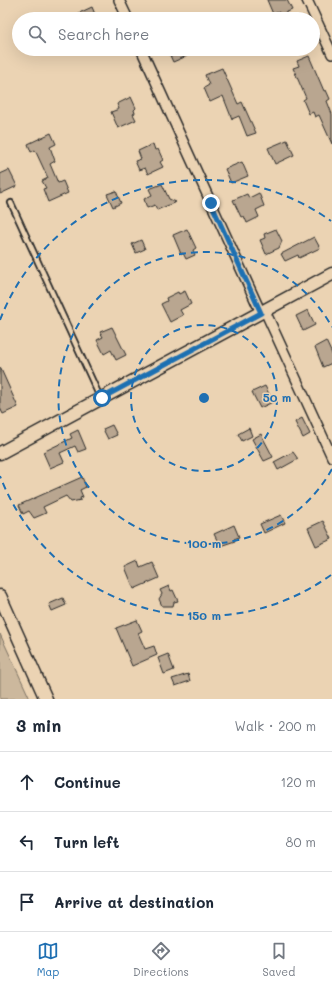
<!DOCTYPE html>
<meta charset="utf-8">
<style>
body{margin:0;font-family:Mali,sans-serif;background:#f2f2f3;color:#1f2937}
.stop{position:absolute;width:12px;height:12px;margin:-9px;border:3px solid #1f6fb2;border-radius:50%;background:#fff}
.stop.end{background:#1f6fb2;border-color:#fff;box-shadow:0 1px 4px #0008}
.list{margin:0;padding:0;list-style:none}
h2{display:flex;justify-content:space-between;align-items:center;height:52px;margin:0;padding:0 16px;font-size:17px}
h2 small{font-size:13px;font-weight:400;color:#747a83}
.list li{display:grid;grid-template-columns:26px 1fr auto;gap:12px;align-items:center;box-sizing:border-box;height:60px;padding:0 16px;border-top:1px solid #e0e1e3}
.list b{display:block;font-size:15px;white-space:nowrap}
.list em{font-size:13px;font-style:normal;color:#747a83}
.icon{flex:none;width:22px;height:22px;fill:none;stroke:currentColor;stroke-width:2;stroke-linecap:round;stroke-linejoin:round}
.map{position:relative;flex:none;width:332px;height:699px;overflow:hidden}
.search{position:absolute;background:#fff;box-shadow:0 4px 16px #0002;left:12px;right:12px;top:12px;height:44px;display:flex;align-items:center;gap:10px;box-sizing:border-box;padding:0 14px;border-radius:22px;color:#747a83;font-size:15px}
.sheet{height:232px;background:#fff}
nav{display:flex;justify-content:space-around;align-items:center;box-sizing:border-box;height:56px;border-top:1px solid #e0e1e3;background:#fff;font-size:11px;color:#747a83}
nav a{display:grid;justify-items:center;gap:2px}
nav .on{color:#1f6fb2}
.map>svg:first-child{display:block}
.green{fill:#ccb89d;stroke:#7c7264}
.building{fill:#b9a690;stroke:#2b2b2b}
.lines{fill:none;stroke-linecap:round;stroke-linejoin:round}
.service-casing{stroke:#2b2b2b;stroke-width:8}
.minor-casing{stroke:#2b2b2b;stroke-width:12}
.tertiary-casing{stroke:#2b2b2b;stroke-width:15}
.service{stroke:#ebd3b3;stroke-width:4.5}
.minor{stroke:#ebd3b3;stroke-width:9}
.tertiary{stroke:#ebd3b3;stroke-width:12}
.route{stroke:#1f6fb2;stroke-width:5}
.ring{fill:none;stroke:#1f6fb2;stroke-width:2;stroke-dasharray:7 5}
.centre{fill:#1f6fb2;stroke:#ebd3b3;stroke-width:2}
.ring-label{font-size:12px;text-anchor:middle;font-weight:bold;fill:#1f6fb2;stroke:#ebd3b3;stroke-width:3;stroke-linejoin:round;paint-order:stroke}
</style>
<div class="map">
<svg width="332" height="699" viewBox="0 0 332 699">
<rect width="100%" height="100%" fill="#ebd3b3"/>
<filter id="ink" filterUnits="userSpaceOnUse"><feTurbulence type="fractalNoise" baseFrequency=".025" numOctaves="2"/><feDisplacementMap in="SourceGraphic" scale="8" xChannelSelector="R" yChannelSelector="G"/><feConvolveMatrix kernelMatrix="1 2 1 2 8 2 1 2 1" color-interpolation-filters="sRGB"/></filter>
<g filter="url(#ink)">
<path class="green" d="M0,634L30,699H0Z"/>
<path class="building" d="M267,0H287L292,10L280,15L279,12L273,14Z
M92,7L97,19H66Z
M167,49H184L187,56L173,62Z
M309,56L324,91L326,90L330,99L327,101L332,114V144L319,115L315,117L313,112L309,114L303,100L306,98L293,68L299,66L297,61Z
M222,68L238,104L242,102L256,133L247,136L239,116L232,119L223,96L210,102L204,88L209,85L205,75Z
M131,97L136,108L134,110L135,113L133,114L136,120L118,128L111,112L119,109L117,104Z
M51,133L56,144L50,147L55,161L50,164L58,183L63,181L68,193L48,202L43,189L46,188L42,181L48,178L35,150L31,152L28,144Z
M287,140L294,155L275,164L268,148Z
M153,144L155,150L158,149L163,160L160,162L163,167L148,174L145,168L139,170L135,161L141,159L138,151Z
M242,162L248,176L231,183L225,169Z
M9,170L17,186L0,194V174Z
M162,184L169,199L176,202L157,210L155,205L147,208L144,199L152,195L149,189Z
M116,191L121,203L113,207L107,194Z
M259,193L264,206L256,210L259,217L247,223L244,216L241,217L233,200L247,194L249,198Z
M187,229L196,248L193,250L195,255L186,259L183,253L181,254L173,235Z
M276,229L282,241L279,248L266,254L260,240L265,238L264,234Z
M314,237L320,248L299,258L298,255L285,261L281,254Z
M141,240L145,249L136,253L132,244Z
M185,291L191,304L180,310L183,315L170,322L161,304L167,301L166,298L178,292L179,294Z
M308,310L315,325L303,331L296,316Z
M112,327L126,355L116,360L111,350L104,354L97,340L103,337L100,332Z
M326,341L332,354V363L323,367L315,347Z
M0,367L18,407L3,414L0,408Z
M265,386L273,402L260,408L252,392Z
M302,418L310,434L303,438L295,422Z
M112,425L117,435L108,439L103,429Z
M249,428L252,436L242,441L238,434Z
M78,430L86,449L78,452L75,446L60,453L64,462L50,468L43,452L72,438L70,434Z
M261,434L273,457L264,461L252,439Z
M293,452L298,459L278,470L274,462Z
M82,477L86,487L80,490L83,497L80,498L81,500L71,502L66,496L43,507L46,513L34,518L29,511L23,514L19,505Z
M281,515L285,523L264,533L260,524Z
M323,521L332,539L316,546L308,528Z
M234,525L239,537L234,539L235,541L220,546L214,534Z
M138,561L140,567L152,562L159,578L134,589L125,567Z
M169,586L171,591L173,590L178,601L174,602L173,606H162L159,599L162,594L160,590Z
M63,598L66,605L52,611L49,604Z
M137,620L142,631L138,633L145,649L154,646L157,655L132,666L116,628Z
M168,654L174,670L164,674L158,658Z
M188,674L190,681L175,686L172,679Z"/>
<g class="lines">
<g class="service-casing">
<path id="service" d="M11,203L98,393L102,398"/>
</g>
<g class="minor-casing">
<path id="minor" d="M119,0L128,19
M307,0L332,54
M141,49L261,313
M265,311L332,457"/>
</g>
<g class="tertiary-casing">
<path id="tertiary" d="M0,453L332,274
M0,596L46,699"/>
</g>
<use href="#service" class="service"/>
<use href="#minor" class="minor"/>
<use href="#tertiary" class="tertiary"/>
</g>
</g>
<g class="lines" filter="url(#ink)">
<path class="route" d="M102,398L261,313L211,203"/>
</g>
<g class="ring">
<circle cx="204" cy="398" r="73"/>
<path d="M332 469A146 146 0 1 1 332 327"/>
<path d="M331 575A218 218 0 0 1 0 476M0 320A218 218 0 0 1 331 221"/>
</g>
<circle cx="204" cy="398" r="6" class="centre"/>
<g class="ring-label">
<text x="277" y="402">50 m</text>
<text x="204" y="548">100 m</text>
<text x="204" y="620">150 m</text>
</g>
</svg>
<div class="stop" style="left:102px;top:398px"></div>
<div class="stop end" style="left:211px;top:203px"></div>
<div class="search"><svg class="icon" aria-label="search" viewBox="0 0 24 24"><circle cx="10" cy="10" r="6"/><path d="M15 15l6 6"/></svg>Search here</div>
</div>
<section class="sheet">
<h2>3 min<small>Walk · 200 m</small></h2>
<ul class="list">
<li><svg class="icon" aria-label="ahead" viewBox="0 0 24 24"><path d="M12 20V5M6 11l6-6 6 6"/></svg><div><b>Continue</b></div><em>120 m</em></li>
<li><svg class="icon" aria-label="left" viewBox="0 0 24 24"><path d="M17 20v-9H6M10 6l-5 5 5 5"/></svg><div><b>Turn left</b></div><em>80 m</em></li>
<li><svg class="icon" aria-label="arrive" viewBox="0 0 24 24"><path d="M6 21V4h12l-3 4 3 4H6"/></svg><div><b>Arrive at destination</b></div></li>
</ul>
</section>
<nav>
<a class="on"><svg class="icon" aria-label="map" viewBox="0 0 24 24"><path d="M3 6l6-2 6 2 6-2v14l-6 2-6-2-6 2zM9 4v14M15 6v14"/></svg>Map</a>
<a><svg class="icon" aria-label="directions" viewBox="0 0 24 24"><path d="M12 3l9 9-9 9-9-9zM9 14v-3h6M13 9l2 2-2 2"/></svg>Directions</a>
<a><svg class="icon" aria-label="saved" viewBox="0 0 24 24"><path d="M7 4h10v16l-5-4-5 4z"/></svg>Saved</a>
</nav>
